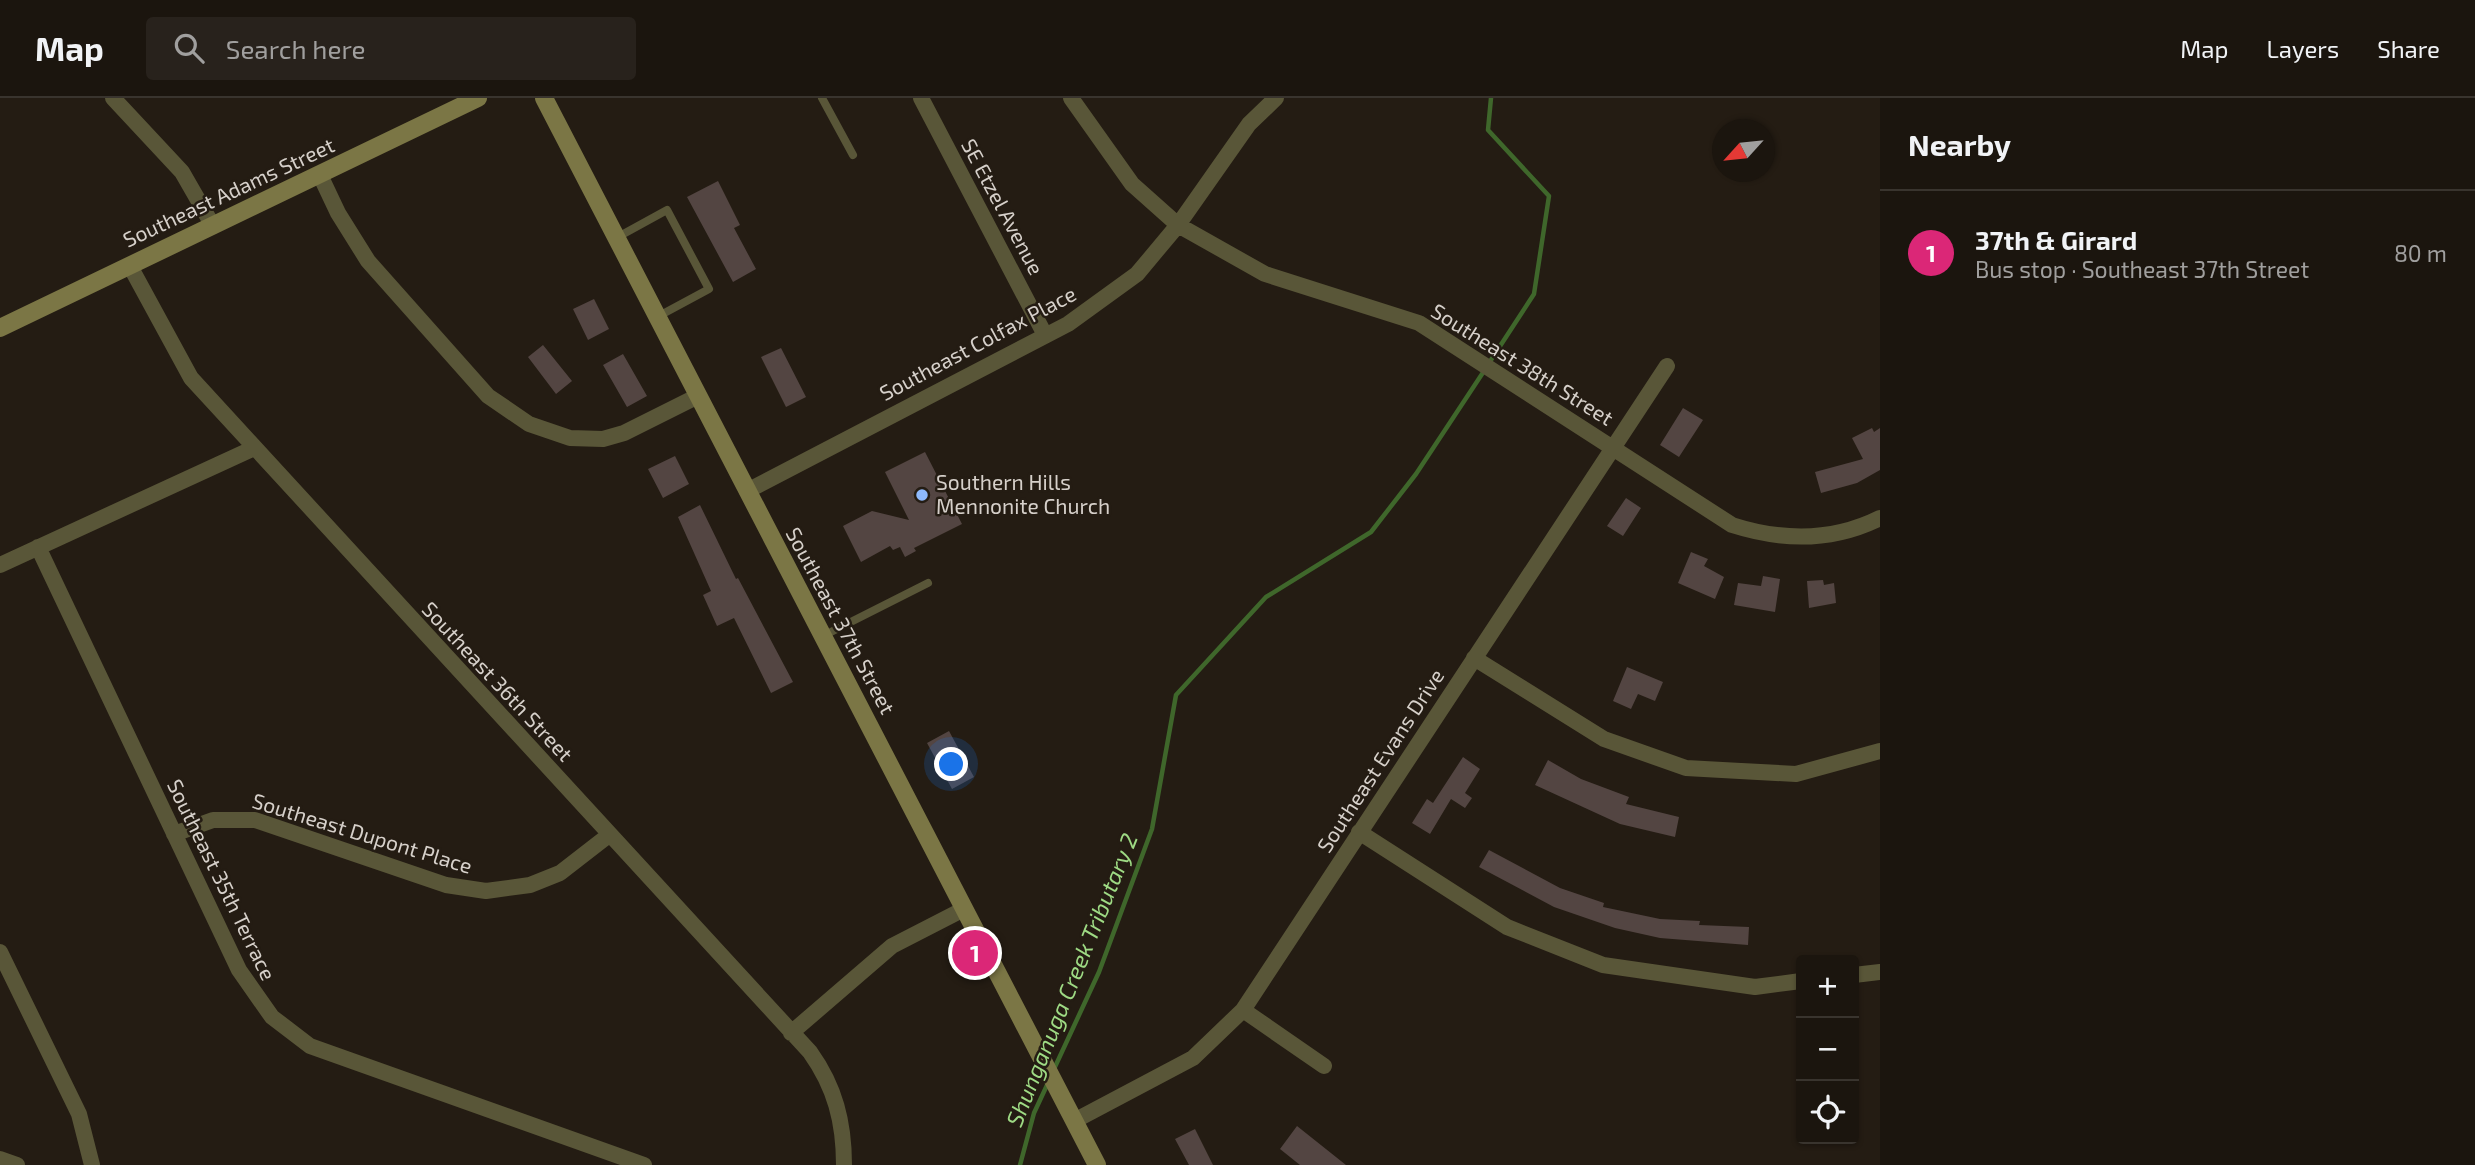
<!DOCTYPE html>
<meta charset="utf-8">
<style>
body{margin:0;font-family:"Exo 2",sans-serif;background:#28221c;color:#f1f3f6}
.controls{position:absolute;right:21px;bottom:21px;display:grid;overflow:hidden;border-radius:7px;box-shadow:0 2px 5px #0004}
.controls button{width:63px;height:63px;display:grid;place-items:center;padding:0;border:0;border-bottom:2px solid #39342e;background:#1b150e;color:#f1f3f6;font:35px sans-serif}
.compass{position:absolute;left:1712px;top:21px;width:63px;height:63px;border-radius:50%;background:#1b150e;box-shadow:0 2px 5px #0004;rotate:243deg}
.you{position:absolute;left:952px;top:667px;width:24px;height:24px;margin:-18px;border:5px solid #fff;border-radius:50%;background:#1a73e8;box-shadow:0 0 0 10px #1a73e833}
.badge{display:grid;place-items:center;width:46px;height:46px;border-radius:50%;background:#db2777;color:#fff;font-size:23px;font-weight:700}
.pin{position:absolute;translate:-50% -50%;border:4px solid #fff;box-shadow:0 2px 7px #0006}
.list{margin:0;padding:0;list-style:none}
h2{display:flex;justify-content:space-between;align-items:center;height:91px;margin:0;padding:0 28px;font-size:30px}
h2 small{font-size:23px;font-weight:400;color:#a09f9e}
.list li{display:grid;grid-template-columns:46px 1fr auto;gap:21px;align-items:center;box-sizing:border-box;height:126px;padding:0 28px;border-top:2px solid #39342e}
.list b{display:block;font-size:26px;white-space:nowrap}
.list p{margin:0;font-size:23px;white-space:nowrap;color:#a09f9e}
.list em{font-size:23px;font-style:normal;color:#a09f9e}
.icon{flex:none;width:38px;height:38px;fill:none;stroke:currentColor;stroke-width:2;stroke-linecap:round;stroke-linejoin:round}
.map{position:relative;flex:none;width:1880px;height:1067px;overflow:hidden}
header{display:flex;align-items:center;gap:42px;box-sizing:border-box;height:98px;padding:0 35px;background:#1b150e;border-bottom:2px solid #39342e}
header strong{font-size:33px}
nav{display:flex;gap:38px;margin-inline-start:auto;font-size:24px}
.search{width:490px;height:63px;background:#28221c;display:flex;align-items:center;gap:18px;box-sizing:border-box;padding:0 24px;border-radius:7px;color:#a09f9e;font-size:26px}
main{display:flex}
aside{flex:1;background:#1b150e}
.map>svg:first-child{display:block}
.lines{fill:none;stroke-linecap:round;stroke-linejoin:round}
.stream{stroke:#3f672b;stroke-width:4.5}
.building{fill:#534542}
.service{stroke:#595638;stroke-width:8}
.minor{stroke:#595638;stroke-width:16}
.secondary{stroke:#7b7645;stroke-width:18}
.poi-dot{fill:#8eb9fc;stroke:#241c13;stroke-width:2.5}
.labels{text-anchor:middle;stroke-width:5;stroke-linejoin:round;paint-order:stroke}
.street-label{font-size:21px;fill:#d6d0ca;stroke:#241c13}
.poi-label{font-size:21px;fill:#d6d0ca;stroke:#241c13;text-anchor:start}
.water-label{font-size:23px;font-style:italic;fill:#9eda84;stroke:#241c13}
</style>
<header>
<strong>Map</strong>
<div class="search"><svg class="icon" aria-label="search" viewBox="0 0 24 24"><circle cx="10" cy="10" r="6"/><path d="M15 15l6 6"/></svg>Search here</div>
<nav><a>Map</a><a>Layers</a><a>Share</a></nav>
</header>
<main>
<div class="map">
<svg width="1880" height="1067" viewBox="0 0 1880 1067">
<rect width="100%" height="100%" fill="#241c13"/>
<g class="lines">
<path class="stream" d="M1489,265L1534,196L1549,98L1488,32L1491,0
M1054,971L1099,874L1152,731L1176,597L1266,499L1371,434L1416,376L1484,273
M1020,1067L1034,1015L1048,985"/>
</g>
<path class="building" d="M718,83L740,127L734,130L756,171L733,184L687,99Z
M594,201L609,231L588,242L573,211Z
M543,247L572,283L556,296L528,259Z
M781,250L806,299L786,309L761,259Z
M623,256L647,298L627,309L603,267Z
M1683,310L1703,322L1679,359L1660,347Z
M1872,330L1874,334L1880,330V372L1857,385L1821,395L1815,374L1863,361L1852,340Z
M925,354L962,426L914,450L916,453L905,459L900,449L893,452L890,448L861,464L843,428L872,413L909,422L885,374Z
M675,358L689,386L663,400L648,371Z
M1626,400L1641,410L1623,438L1607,428Z
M700,407L736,481L738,480L793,584L771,595L734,520L717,528L703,497L711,493L678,419Z
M1691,454L1708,461L1704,468L1724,479L1715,501L1678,485Z
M1763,478L1780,481L1775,514L1734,507L1738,485L1761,488Z
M1823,482L1824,487L1834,485L1836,505L1809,510L1807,483Z
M1627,569L1663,584L1655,603L1638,596L1631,611L1613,603Z
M949,633L974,679L952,691L927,645Z
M1463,659L1480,671L1465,695L1472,700L1465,710L1451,701L1430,736L1412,725L1427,701L1433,705Z
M1548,662L1581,681L1629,699L1626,706L1679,719L1675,739L1620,726L1535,687Z
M1489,752L1560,790L1604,805L1603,809L1660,821L1700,823L1699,827L1749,829L1748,847L1660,840L1615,830L1554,809L1479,769Z
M1297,1028L1346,1067H1300L1280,1051Z
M1195,1031L1213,1067H1189L1175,1041Z"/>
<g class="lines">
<path class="service" d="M822,0L853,57
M616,140L667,112L709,191L657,219
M823,538L928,485"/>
<path class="minor" d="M113,0L182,74L213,128
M921,0L1045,237
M1071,0L1132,86L1178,127L1265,176L1419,225L1732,427C1782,443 1832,444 1880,420
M320,77L338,115L368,163L488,298L529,326L570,340L603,341L624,335L698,298
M130,168L191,280L810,954C835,989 844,1024 844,1067
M747,393L1068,226L1137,176L1178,127L1249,26L1276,0
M38,449L239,872L272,919L310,948L644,1067
M0,467L254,350
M1474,560L1604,641L1686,670L1796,676L1880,653
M1359,734L1507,829L1603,867L1755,889L1801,883
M174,736L213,722H255L446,787L486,793L530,787L560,775L609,737
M0,854L79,1016L92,1067
M1854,877L1880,874
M1243,912L1324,968
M791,935L892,848L964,811
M1074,1023L1193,960L1243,912L1667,268
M0,1061L17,1067"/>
<path class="secondary" d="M544,0L1097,1067
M0,230L478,0"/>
</g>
<circle class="poi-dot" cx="922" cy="397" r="7"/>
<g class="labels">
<g class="street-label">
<text transform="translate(229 95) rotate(-25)" y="7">Southeast Adams Street</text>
<text transform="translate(1002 109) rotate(62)" y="7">SE Etzel Avenue</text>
<text transform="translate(978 246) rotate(-28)" y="7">Southeast Colfax Place</text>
<text transform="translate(1522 267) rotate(32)" y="7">Southeast 38th Street</text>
<text transform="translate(840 523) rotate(62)" y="7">Southeast 37th Street</text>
<text transform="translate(497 584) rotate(47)" y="7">Southeast 36th Street</text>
<text transform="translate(1381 663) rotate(-57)" y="7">Southeast Evans Drive</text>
<text transform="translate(362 736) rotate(17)" y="7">Southeast Dupont Place</text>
<text transform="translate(221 782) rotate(64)" y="7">Southeast 35th Terrace</text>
</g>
<g class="poi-label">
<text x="936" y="392">Southern Hills<tspan x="936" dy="24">Mennonite Church</tspan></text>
</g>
<g class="water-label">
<text transform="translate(1072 882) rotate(-68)" y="8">Shunganuga Creek Tributary 2</text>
</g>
</g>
</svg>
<div class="controls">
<button>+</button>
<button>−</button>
<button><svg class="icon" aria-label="locate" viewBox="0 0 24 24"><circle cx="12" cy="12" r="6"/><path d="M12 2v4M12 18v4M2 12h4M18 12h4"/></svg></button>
</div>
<svg class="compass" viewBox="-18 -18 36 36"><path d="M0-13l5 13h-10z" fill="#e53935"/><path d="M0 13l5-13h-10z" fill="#a09f9e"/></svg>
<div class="you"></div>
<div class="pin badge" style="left:975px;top:855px">1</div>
</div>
<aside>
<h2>Nearby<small></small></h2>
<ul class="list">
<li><span class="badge">1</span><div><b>37th &amp; Girard</b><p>Bus stop · Southeast 37th Street</p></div><em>80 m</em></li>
</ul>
</aside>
</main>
